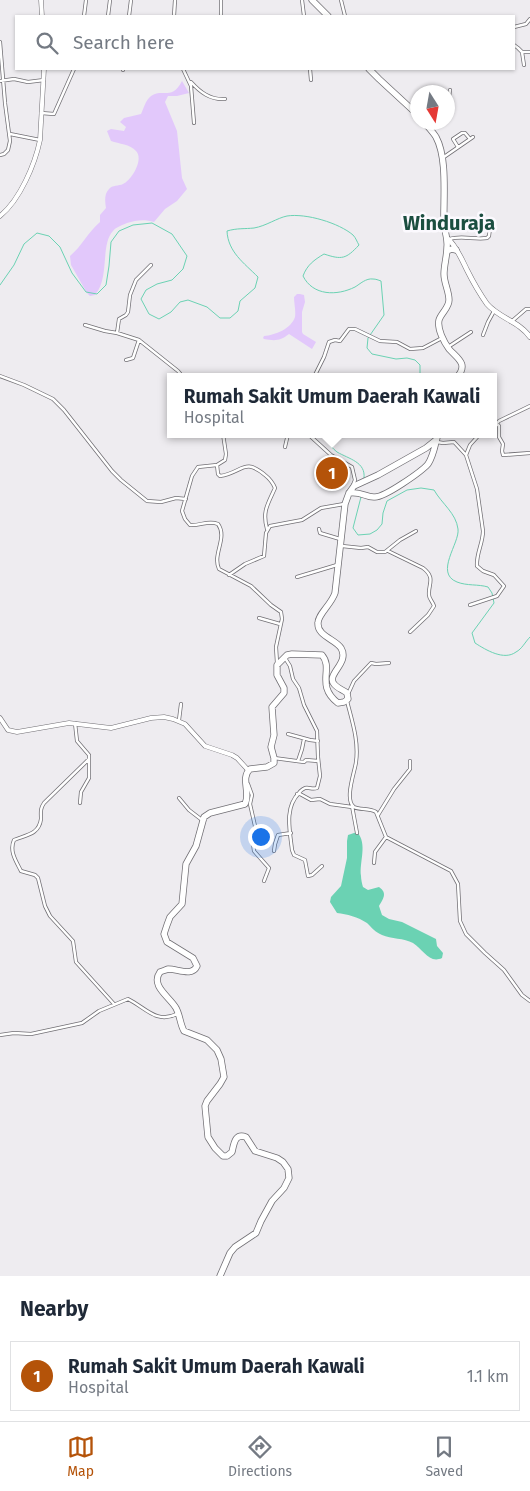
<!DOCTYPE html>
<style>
body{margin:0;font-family:"Fira Sans",sans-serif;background:#f6f6f7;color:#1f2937}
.compass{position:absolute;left:410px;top:85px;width:45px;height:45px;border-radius:50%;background:#fff;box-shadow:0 1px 4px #0004;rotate:169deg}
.you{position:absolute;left:260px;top:836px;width:18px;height:18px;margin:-12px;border:4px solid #fff;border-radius:50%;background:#1a73e8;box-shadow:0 0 0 8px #1a73e833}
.badge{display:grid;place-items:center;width:32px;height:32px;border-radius:50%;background:#b45309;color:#fff;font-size:16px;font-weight:700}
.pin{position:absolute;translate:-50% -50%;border:2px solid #fff;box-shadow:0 1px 5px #0006}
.popup{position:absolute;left:167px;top:373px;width:330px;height:65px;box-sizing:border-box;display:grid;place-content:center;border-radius:0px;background:#fff;filter:drop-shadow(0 1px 4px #0005);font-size:16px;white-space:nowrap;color:#747a83}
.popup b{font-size:19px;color:#1f2937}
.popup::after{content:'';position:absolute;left:50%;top:100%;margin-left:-10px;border:10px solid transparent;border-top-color:#fff}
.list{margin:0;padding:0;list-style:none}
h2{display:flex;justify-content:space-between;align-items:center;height:65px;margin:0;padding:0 20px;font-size:21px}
h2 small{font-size:16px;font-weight:400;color:#747a83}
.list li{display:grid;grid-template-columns:32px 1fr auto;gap:15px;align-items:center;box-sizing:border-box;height:70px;margin:0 10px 10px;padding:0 10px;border:1px solid #e0e1e3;border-radius:0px}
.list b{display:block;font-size:19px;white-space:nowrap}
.list p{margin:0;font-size:16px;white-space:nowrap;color:#747a83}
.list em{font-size:16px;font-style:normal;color:#747a83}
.icon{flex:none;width:28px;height:28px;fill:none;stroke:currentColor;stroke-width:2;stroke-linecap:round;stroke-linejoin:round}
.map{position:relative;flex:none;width:530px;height:1276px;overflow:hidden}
.search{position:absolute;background:#fff;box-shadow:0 1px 4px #0004;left:15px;right:15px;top:15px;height:55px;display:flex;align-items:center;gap:12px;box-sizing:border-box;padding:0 18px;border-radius:0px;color:#747a83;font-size:19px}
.sheet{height:145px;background:#fff}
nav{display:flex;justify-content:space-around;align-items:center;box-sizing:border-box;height:70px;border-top:1px solid #e0e1e3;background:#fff;font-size:14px;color:#747a83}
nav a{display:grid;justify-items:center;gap:2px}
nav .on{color:#b45309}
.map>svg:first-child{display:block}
.green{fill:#e2c8fb}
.water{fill:#6bd2b3}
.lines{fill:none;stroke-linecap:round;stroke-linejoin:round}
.stream{stroke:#6bd2b3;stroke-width:1}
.street-casing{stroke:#716f74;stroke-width:4}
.secondary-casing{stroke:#716f74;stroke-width:5}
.primary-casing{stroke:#716f74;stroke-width:5.5}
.highway-casing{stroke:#716f74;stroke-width:7}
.street{stroke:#fff;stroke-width:2.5}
.secondary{stroke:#fff;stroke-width:4}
.primary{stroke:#fff;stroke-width:4.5}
.highway{stroke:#fff;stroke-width:5.5}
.labels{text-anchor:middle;stroke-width:5;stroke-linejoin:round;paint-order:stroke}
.quarter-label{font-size:20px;font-weight:bold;fill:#1b4e40;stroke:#fbf9fe}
</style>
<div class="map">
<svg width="530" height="1276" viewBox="0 0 530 1276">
<rect width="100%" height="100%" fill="#eeecf0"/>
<path class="green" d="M182,81L189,93L177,96H168L165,102L177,131L182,178L187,189L177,201L165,209L154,222C145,219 136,220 127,223C123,225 116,227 113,231C100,245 110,278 95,295L90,296L87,293L71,265L70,256C82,246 88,232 100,222V215L106,208C105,202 104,194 109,189C112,185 119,186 123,184C132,180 144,159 136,151C130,144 119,144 111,141L107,131L111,129L124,131L126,127L120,122L124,118L141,114C144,108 145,101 151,96C162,88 172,101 182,81Z
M297,294H300L304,295L305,302L302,312V332L303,334L316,342L312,349L289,334C280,341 275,341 264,339L263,338L264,336C275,335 291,329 295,317C296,311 294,303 294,297Z"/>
<path class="water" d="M357,832C368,844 359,862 361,876C361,879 362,884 363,887L368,890L379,887C388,893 383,899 379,906L382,915L389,919L402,922L436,939L437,946L443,953L442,958C429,964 423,949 413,943C404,938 391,939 382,935C375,932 372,928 367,923C358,917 347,914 337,913L330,902L331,897L341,886L347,858V841L348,835Z"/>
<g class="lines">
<path class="stream" d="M0,285L14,265L24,244L37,233L49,236L60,247L72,273L86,292L97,294L106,285L109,266L111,242L119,231L133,225L152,223L172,234L187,256L183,269L172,280L157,284L146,290L141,299L149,314L159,319L171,312L180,302L188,300L207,307L220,318H230L238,311L240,301L255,288L258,277C244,263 228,252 227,231C237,228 245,229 254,228C266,226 277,218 287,216C306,213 339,223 353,235C356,238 357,242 359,245C346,259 342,260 324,254C314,260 307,265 303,276C313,296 337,296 355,287C360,284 366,278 373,279C376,279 378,280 381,281L384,315L368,338L367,348L372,354L396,359L407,358L415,360L420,365V377
M325,434L326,440C329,444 333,449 337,452C349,459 366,462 364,478
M400,434C406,437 411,438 417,434
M361,497L353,528L358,535L370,534L377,530L382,524L383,513L387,501L407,490L421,488L434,490C442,504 456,513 458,529C460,543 434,573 457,582C467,586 478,584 488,587L492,593L494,603L472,633L475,643C486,650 504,661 516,652C522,649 525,642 530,637"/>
<g class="street-casing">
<path id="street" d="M302,0L304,16
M341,0L345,16
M84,16L86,0
M108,16L110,0
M129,16L131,0
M174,16L175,0
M221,16V0
M514,27L526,24L530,19
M0,42L5,103L10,141L8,150L4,154L0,155
M514,45L518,48L522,52H530
M522,52L524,65
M183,69L191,86L194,123
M310,69L311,80
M123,70V69
M0,81L14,79L28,82L44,80
M191,82C200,92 210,100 225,99
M448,97H449L450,90
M412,109L418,103
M41,113L54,114L74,69
M10,134L40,140
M458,147L453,139L462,133H465L470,139
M444,157L473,137
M450,239C461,235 475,240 487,238L489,236L490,228
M151,265L136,280L130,295L128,312L126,315L119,319L117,333L139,340L178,371L183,377
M511,322L526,309H530
M85,325L105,331L117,333
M483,335L488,322L494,311
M448,347L471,332
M126,360L133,358L139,340
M0,376L24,385L53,399L64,410L112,471L121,480L147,501L161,502L176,498L186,499
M314,377L324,357L329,342L335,340L340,341L349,329H355L380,341L397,342L410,349L423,348L442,338
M496,423L499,426V437L503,444L502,451L503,455L530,453
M493,428L499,421L530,406
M223,434L226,454L225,460L217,465L198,467L192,476L182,511L185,519L190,525C200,526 208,520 218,524C228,538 212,554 219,569L251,586L271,605L281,612L282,619L276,647L277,663
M308,434L331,455L352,467L355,480L353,485
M437,442L443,443L454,442L466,455L470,445L480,434
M285,447L288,434
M466,455L477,489L483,531C483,543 476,554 477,566L483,571L494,575L504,586L497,596L470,605
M217,465L218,474L220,476C242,473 244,457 265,475C270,479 273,483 275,488C268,504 262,511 267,529
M319,529L320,533L340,539
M342,546L361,548L368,547L377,552H385L400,540L416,531
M388,551L423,568C436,578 428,584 429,595C429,599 433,602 434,606L428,615L410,632
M229,575L245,564L264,556L266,533L270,526L302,520L321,508L344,504
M297,577L337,565
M259,618L280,624
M285,658L290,666L293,679L299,688L304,705L317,731L318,757L320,776L317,788C312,790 310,787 305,788C303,789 300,791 299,793C284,808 290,831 292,850L294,855L305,860L308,876L312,875L322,866
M349,692L354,681L371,663L376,664L389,663
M347,701C352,721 359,741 356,762C355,771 344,800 354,807C359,810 370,808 376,812L386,837L451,871L458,884L460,921L466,934L485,953L504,970L522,995L530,1001
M179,720L181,704
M75,723L77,741L89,755V759L44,803C40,809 41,812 41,819C39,835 25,835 14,840C9,851 16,861 21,871L35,875L38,878L45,906L50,916L73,941L76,962L114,1004
M288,734L310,740L318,741
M274,758L304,762L306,760L318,761
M298,761L302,749L304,739
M248,784L252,795L250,804L255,826L253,844L254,851L269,868L264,881
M297,794H300L311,800L320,799L330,804L352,807
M179,798L189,810L202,820
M80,803L81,792L89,778V759
M352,806L357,833
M378,815L394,789L410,769V761
M274,851L275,844L278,835L291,833
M374,863L375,852L386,837
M0,1035L14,1033L31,1034L82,1023L99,1011L128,999C146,1008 156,1024 177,1014"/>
</g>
<g class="secondary-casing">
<path id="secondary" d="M41,0L42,16
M0,216C20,200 35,164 40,140L44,69
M0,718L8,730L17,732L69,723L111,728L151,718L164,717L173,719L185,724L205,746L232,755L237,758L248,770"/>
</g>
<g class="primary-casing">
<path id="primary" d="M447,238C456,245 462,260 467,270C473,282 480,294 487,304C499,318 520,322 530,337"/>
</g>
<g class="highway-casing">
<path id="highway" d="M312,0L328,16
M369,69L379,79L418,115
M424,122C428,127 433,132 436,137C448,159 443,200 444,225C445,232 448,239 447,247C447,256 444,265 444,274C444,283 449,291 449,300C449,308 441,313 439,320C437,329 444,342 449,349C457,358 469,364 457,377
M447,251L452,249L456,250
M349,493C362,491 366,498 375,497C385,497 421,472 428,464C434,455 435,444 438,434
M220,1276L230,1253L235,1247L256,1233L261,1221L272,1201L284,1188L289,1178L288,1169L283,1162L277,1158L255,1151L246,1137C235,1133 234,1143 232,1152L227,1156H223L215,1148L208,1137L205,1106L207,1101L220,1084L224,1077L221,1059L217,1050L207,1040L184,1031C180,1024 180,1015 176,1008C170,997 150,986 160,972C162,971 166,970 168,969C178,969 192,977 197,966L193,958L167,942L164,934L167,925L170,917L182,904L186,864L196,846L204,817L210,813L245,804C251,793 240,778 250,769L267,767L274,763V758L271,747L274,735L272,707L284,693V688L277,675V665L287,655L292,654L322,655C334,669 315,685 338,703L344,702L348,699L347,693C343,690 337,688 334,684C326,674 350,663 341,648C335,639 317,636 318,623C318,614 331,605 335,593L345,504L349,493L354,486L378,475L426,448L436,440"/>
</g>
<use href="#street" class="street"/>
<use href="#secondary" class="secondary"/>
<use href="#primary" class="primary"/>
<use href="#highway" class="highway"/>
</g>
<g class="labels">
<g class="quarter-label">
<text x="449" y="230">Winduraja</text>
</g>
</g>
</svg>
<svg class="compass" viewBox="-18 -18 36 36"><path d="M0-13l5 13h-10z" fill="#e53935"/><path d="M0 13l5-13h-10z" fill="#747a83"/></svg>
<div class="you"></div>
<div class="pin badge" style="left:332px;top:473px">1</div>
<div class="popup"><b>Rumah Sakit Umum Daerah Kawali</b>Hospital</div>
<div class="search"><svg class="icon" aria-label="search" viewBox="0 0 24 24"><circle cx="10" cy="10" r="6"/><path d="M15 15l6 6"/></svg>Search here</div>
</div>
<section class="sheet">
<h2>Nearby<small></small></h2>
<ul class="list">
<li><span class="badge">1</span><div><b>Rumah Sakit Umum Daerah Kawali</b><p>Hospital</p></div><em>1.1 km</em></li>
</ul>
</section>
<nav>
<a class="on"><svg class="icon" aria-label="map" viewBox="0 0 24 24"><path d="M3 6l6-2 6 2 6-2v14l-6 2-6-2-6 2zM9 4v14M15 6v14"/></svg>Map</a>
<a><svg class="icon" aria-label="directions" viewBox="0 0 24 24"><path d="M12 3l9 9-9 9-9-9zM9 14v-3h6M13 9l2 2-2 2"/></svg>Directions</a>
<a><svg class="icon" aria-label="saved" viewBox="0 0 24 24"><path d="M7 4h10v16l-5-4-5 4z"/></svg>Saved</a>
</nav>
